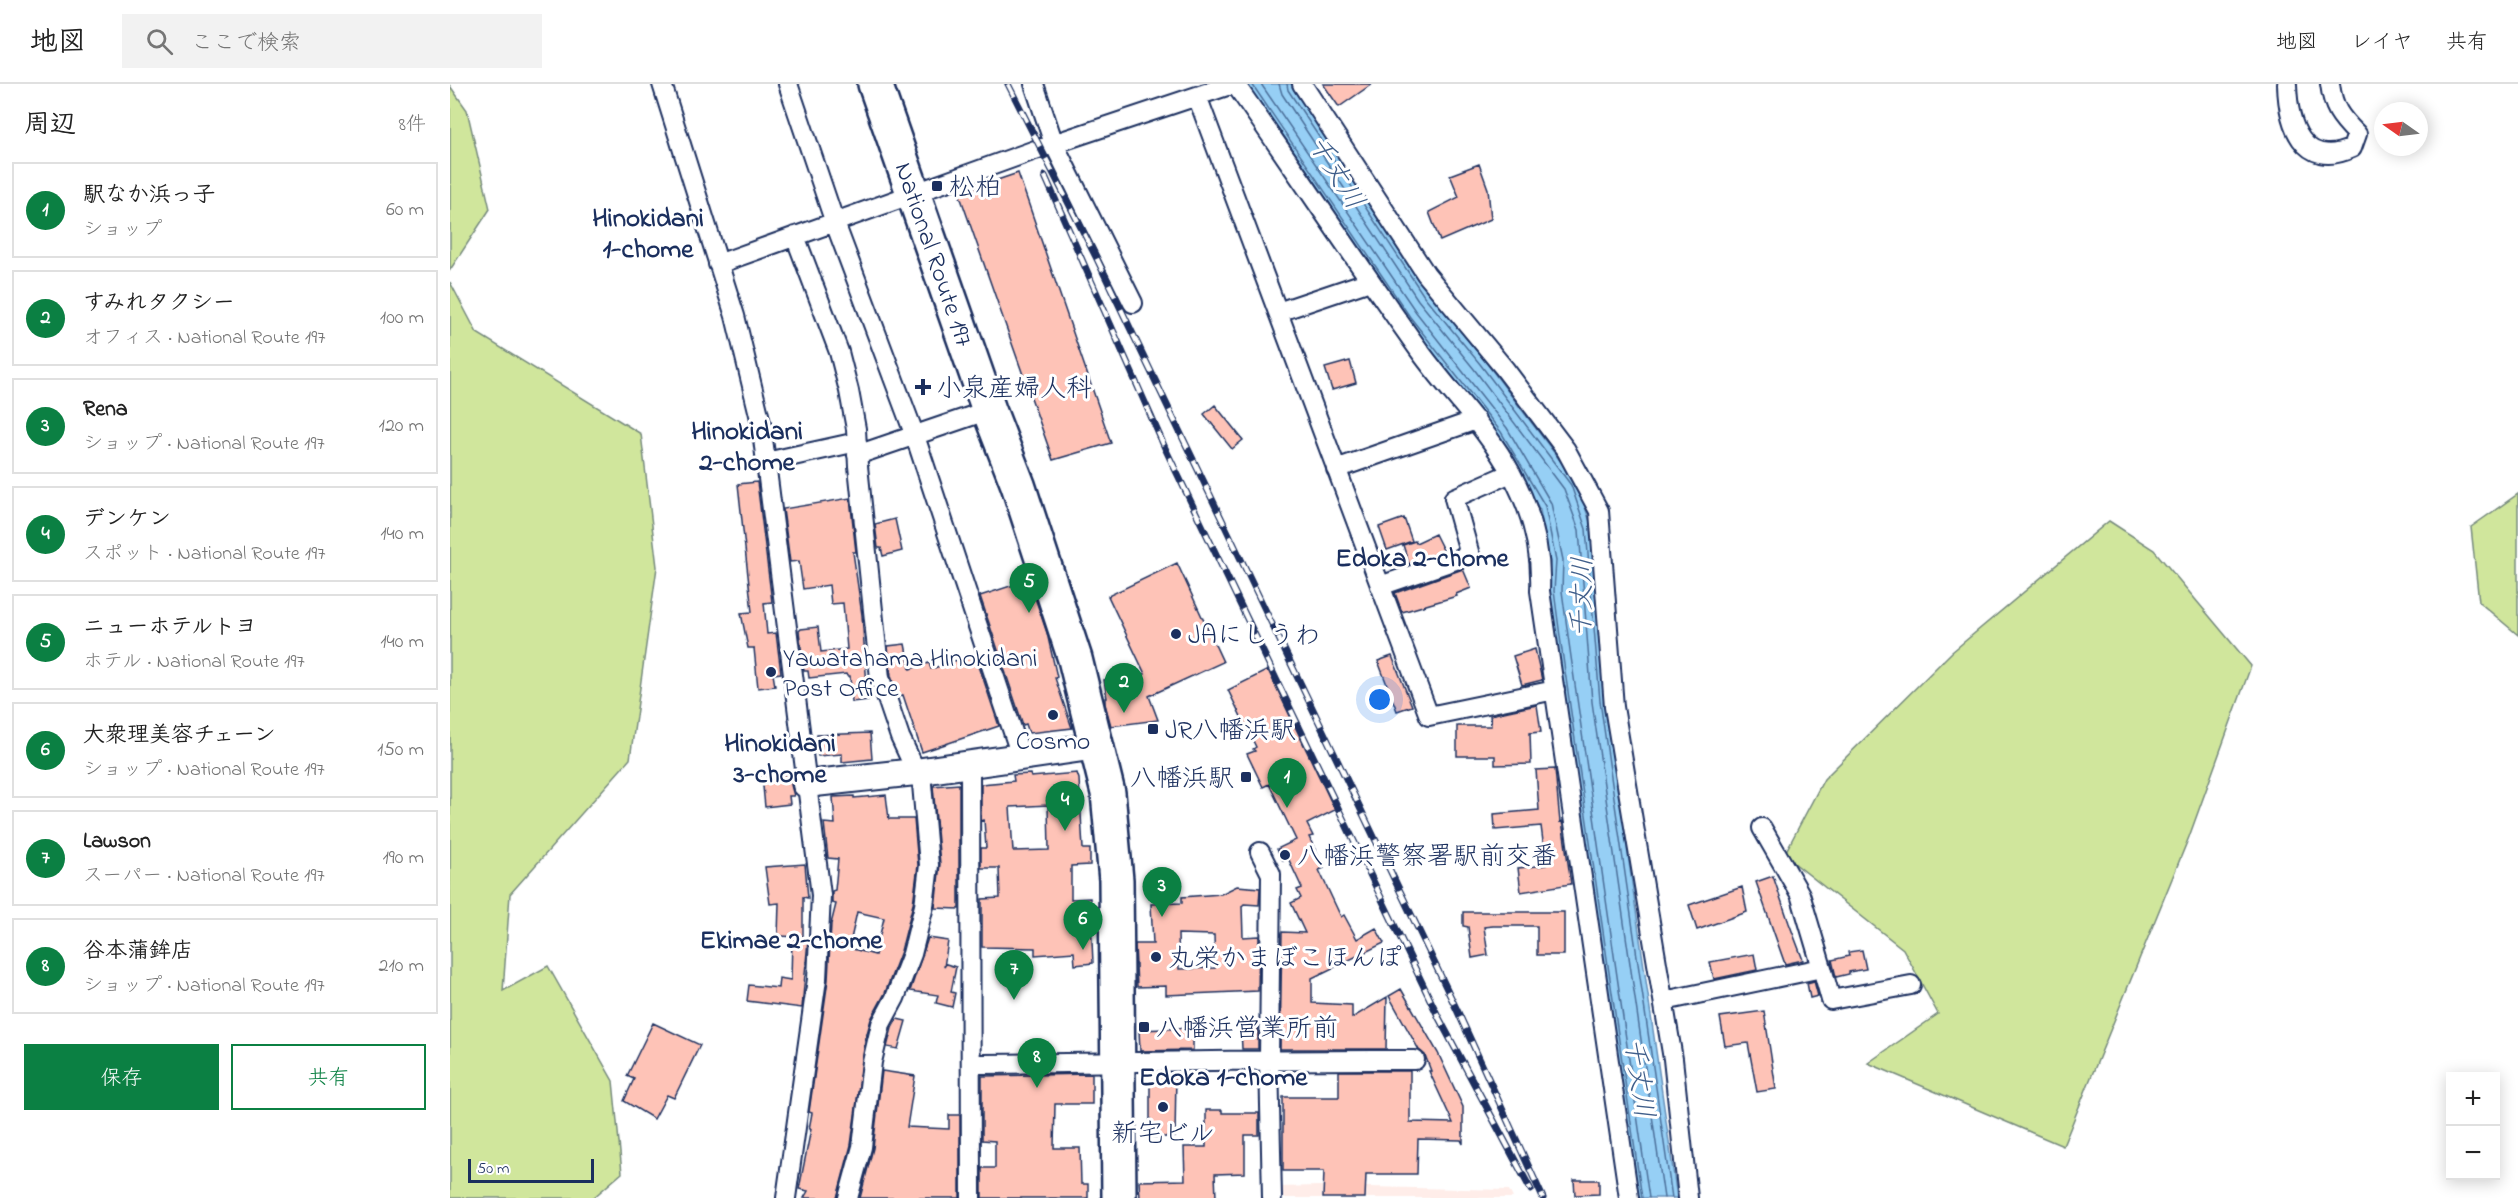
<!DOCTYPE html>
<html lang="ja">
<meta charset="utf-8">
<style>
body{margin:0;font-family:"Indie Flower","Klee One",sans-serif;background:#f2f2f2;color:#222}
.controls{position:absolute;right:18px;bottom:18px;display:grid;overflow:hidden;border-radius:0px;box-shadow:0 3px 15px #0003}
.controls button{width:54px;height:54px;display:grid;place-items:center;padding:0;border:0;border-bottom:2px solid #e0e0e0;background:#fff;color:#222;font:30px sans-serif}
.compass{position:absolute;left:1924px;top:18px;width:54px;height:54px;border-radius:50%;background:#fff;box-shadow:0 3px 15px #0003;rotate:284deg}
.scale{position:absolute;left:18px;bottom:15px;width:126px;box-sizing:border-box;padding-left:6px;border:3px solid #1b2f5e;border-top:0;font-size:16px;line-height:21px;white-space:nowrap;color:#1b2f5e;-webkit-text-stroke:4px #fff;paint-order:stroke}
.you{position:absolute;left:930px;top:616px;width:21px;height:21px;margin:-15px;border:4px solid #fff;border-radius:50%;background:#1a73e8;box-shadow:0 0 0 9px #1a73e833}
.badge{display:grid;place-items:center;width:39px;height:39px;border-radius:50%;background:#0b8043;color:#fff;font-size:20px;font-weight:700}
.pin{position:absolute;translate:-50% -50px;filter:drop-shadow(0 2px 3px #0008)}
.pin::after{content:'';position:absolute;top:32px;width:21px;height:18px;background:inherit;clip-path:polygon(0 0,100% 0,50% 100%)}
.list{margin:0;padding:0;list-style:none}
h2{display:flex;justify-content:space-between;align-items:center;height:78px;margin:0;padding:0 24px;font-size:26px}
h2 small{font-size:20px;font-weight:400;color:#767676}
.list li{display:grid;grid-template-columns:39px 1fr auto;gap:18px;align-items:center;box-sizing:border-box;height:96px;margin:0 12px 12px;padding:0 12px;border:2px solid #e0e0e0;border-radius:0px}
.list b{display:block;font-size:22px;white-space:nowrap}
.list p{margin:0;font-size:20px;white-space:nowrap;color:#767676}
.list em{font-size:20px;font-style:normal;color:#767676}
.actions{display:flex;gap:12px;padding:18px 24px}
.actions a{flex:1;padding:14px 0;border:2px solid #0b8043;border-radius:0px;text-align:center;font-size:21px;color:#0b8043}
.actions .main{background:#0b8043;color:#fff}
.icon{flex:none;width:33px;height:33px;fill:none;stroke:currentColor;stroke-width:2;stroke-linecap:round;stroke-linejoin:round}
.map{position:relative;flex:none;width:2068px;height:1114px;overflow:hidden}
header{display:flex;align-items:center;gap:36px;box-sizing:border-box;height:84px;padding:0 30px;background:#fff;border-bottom:2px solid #e0e0e0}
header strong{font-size:28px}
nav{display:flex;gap:33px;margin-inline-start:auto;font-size:21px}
.search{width:420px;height:54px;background:#f2f2f2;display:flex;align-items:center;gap:15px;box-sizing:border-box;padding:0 21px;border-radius:0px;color:#767676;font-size:22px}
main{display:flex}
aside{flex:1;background:#fff}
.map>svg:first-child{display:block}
.built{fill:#ffede9}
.green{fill:#d0e69c;stroke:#768a7d;stroke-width:1.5}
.water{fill:#96cff5;stroke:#658fb9;stroke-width:1.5}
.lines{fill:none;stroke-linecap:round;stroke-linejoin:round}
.shore{stroke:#4c6f9a;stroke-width:1.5}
.building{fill:#fec3b7;stroke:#1b2f5e;stroke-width:1.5;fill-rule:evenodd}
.street-casing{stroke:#1b2f5e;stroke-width:22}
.secondary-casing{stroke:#1b2f5e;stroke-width:30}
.highway-casing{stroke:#1b2f5e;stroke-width:38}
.street{stroke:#fff;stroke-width:18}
.secondary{stroke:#fff;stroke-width:26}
.highway{stroke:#fff;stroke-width:33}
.rail-casing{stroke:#1b2f5e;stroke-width:7}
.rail{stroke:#fff;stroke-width:4.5;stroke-dasharray:14;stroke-linecap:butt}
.poi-dot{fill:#1b2f5e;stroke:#fff;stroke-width:2}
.labels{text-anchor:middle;stroke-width:6;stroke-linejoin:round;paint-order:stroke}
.poi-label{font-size:26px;fill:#1b2f5e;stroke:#fff;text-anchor:start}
.street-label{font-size:26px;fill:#1b2f5e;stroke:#fff}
.water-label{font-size:27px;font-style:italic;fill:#405f8b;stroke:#fff}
.neighbourhood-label{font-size:27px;font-weight:bold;fill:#1b2f5e;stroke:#fff}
</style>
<header>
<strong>地図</strong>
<div class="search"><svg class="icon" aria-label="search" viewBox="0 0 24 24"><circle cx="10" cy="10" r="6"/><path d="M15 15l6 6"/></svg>ここで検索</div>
<nav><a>地図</a><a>レイヤ</a><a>共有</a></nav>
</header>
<main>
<aside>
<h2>周辺<small>8件</small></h2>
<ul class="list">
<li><span class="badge">1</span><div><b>駅なか浜っ子</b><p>ショップ</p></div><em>60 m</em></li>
<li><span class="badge">2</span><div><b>すみれタクシー</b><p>オフィス · National Route 197</p></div><em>100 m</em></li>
<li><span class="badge">3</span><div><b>Rena</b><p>ショップ · National Route 197</p></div><em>120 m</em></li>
<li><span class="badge">4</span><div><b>デンケン</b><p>スポット · National Route 197</p></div><em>140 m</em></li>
<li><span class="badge">5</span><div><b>ニューホテルトヨ</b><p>ホテル · National Route 197</p></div><em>140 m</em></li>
<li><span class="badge">6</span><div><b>大衆理美容チェーン</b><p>ショップ · National Route 197</p></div><em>150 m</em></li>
<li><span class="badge">7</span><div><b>Lawson</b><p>スーパー · National Route 197</p></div><em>190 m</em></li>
<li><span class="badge">8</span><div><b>谷本蒲鉾店</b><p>ショップ · National Route 197</p></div><em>210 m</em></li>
</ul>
<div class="actions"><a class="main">保存</a><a>共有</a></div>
</aside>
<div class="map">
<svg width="2068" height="1114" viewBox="0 0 2068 1114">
<rect width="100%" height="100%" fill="#fff"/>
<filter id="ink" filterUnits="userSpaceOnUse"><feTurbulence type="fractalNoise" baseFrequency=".0167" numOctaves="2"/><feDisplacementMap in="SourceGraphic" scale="12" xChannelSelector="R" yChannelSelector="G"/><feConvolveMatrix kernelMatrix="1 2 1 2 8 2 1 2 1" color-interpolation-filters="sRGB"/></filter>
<g filter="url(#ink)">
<path class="built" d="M870,1102L1059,1106L1063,1114H826V1103Z"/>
<path class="green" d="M0,2L17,26L40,125L0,186Z
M0,198L27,249L191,350L207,483L180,675L60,810L53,907L98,882L163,997L172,1089L143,1114H0Z
M2068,410V551L2029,518L2021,443Z
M1659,437L1704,466L1801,582L1739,753L1613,1062L1418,979L1488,930L1453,865L1334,771L1374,695L1502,568Z"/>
<path class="water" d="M795,0H842L979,208L1035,277L1127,399L1142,444L1156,617L1227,1114H1186L1098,507L1100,478L1090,426L1046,351L955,236Z"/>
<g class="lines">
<path class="shore" d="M802,0L960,233L1051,348L1095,422L1106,477L1104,507L1111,560L1192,1114
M811,0L966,228L1057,344L1101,419L1113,476L1112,507L1119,559L1199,1114
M829,0L832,10L968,216L1024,285L1114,405L1129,446L1142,618L1214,1114
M837,0L838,6L974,212L1030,280L1121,401L1136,445L1150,617L1222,1114"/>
</g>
<path class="building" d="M873,0H922L889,23Z
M1029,80L1038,105L1041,135L990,157L979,128L1009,113L1000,91Z
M568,89L661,359L603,376L509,109Z
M900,277L906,299L882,306L875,284Z
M765,321L793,356L782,365L754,330Z
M307,398L322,518L314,519L317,550L326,549L331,589L323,590L325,602L308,604L304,564H298L291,529L302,528L288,400Z
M400,414L406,468H403L412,531L418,616L402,618L400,592H397L396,590L359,594L358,587H354L349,547L351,545L368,543L371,568L397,565L393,519L381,520L379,501L353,505L349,477L340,478L333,425Z
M954,434L962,457L937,466L929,443Z
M445,435L452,467L433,472L431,464H428L425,440Z
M985,450L994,468L959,480L953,461L965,457L966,459Z
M727,479L773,578L699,612L708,636L661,642L655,620V614H657L654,596L695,590L658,512Z
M1013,485L1021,504L1006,510L1007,512L952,528L945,509Z
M579,496L597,549L607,593L605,594L622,644L579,649L576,640L573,641L530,512Z
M455,560L460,585L479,579L481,585L525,570L549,642L472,668L453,611L448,613L441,592L438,562Z
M1085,565L1092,596L1072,601L1063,572Z
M942,572L962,622L947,627L928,577Z
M818,586L885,726L857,740L863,752L859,753L874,784L869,786L891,833L894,831L907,855L926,844L934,859L862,894V919L902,921V934L937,913L936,965H830L832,848L855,849L841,819L851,814L847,806L852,804L838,774L833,776L827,765L846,756L819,700L813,703L797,670L805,667L803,665L806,663L778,606Z
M1087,621L1091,648L1080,649L1081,680L1045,681V672H1007V642H1041L1040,631Z
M420,649L422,675L392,678V670L368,672L367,651Z
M1105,685L1110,738L1112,737L1121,800L1071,808L1068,784L1096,781L1091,742L1045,746L1044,730L1089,726L1086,686Z
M627,689L629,695L633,765H640V781L621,782V815L640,814L643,879L625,881L624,868L585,871V864L532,863V815L550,814L549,784H531V764H536L534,736L531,737V700L564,697L563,691L580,690L581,693ZM598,721L599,766L563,767L560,723Z
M336,690L337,693H342L341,701L344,712H339L340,720L315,723L312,692Z
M509,700V825L485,824L490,780L483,702Z
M436,711L439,735H464L468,781L463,820L451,867L435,909L421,935L415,957L401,1061L387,1114H354L358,1107L349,1105L361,1045H359L362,1029L359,1028L378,896L381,840L386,820L382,819V807L385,806L388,775L378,774L374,739L385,740L383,713L404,712V714ZM407,828L434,834L425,871L399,864Z
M355,780L358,814L353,813V853L328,852L329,819L320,820L315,783Z
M1323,792L1339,839L1353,876L1335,880L1306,798Z
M787,802L810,804L809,821L794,820L792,822L793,853L809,852L808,907L716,911V902L687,903L685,860H703L701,820L732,819V813L771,810ZM728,850L764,851L765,884L729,885Z
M1292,803L1297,828L1247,846L1239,821Z
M1013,828H1114V871H1087V842H1043L1034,843L1038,871L1022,874L1018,843L1013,842Z
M478,854L498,857L494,883L496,880L506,883L501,908L505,909L502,923L486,919L488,911L460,907Z
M342,855L358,856L352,924L297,917L299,901L328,904L329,894L341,896Z
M1412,866L1416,885L1399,888V890L1386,893L1382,876L1399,872L1398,868Z
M1304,870L1307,886L1264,895L1260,878Z
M1364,897L1368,912L1360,914L1357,899Z
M951,905L988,969L1013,1023V1060L1011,1056L968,1055L967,1090H916L915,1114H873L874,1087H833V1013H889V987H960V1038L1003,1039L979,987H981L975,971L969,966L939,912Z
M1314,927L1326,1005L1307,1008L1298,959L1275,962L1270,933Z
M447,935L456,937L448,965L437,963L442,944Z
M203,939L250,961L224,1014L217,1011L204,1035L174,1017L184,995L177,992Z
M808,943V965H792L791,944Z
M743,944V966L690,967L689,946Z
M432,987L465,992L457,1043L499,1045V1031H510V1114H410L423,1064Z
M700,989H726L725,1053H700Z
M642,990V1020H605L604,1064H630L631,1100H638V1114H532V1084H545V1057L532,1056V992Z
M756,1026H772V1029H809V1051H795V1089L765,1090L766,1114H690L689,1097L735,1096L734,1063H756Z
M1124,1096H1149V1110L1125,1111Z"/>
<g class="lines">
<g class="street-casing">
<path id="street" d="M212,0L285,232L311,339L371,811L367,895L336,1114
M338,0L385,139L465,352L567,660V673
M584,0L604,60L683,219
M785,0C847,88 906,178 969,266C999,308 1037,344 1061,389C1081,426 1092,466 1090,507L1179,1114
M852,0L976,190L1054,284L1116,366L1149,427L1164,623L1223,975L1238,1114
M1837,0C1838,39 1852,87 1902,64L1907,50C1890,33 1883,24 1880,0
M747,12L979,632L1105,606
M345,152L389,268L399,307L406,345L408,382L430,594L450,653L472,700L479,781L474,822L462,870L445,914L431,940L422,978L412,1063L398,1114
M268,180L585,66L783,0
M828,228L920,197
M407,371L539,326
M316,378L407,358
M886,385L1026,336
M930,502L1020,471L1004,414L1061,389
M520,680L521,1114
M810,768L821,790L819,975L822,1114
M1372,884L1381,916L1461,901
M1214,917L1372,884L1350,810L1312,744
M521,980C669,979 817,975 965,976"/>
</g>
<g class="secondary-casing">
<path id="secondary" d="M356,700L465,688L647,662"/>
</g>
<g class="highway-casing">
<path id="highway" d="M425,0L539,326L568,401L625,575L658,709L666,796L669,1114"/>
</g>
<use href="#street" class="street"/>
<use href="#secondary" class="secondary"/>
<use href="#highway" class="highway"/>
<g class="rail-casing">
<path id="rail" d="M558,0L647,175L1007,926L1093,1114
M595,92L715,364L989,934L1081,1106"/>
</g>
<use href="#rail" class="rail"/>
</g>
</g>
<g class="poi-dot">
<rect x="481" y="96" width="12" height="12" rx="3"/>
<path d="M470 294h6v6h6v6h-6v6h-6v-6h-6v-6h6z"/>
<circle cx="726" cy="550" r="6"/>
<circle cx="321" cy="588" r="6"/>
<circle cx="603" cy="631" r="6"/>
<rect x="697" y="639" width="12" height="12" rx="3"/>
<rect x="790" y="687" width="12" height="12" rx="3"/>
<circle cx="835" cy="771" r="6"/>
<circle cx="706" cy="873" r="6"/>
<rect x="688" y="937" width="12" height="12" rx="3"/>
<circle cx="713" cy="1023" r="6"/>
</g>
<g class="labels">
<g class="poi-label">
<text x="499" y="111">松柏</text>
<text x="486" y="312">小泉産婦人科</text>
<text x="738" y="559">JAにしうわ</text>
<text x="333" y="582">Yawatahama Hinokidani<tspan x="333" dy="30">Post Office</tspan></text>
<text x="715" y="654">JR八幡浜駅</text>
<text x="603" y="665" text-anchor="middle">Cosmo</text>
<text x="784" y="702" text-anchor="end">八幡浜駅</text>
<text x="847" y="780">八幡浜警察署駅前交番</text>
<text x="718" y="882">丸栄かまぼこほんぽ</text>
<text x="706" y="952">八幡浜営業所前</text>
<text x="713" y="1057" text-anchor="middle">新宅ビル</text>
</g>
<g class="street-label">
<text transform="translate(485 170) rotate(71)" y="9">National Route 197</text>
</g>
<g class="water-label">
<text transform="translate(887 88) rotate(58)" y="9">千丈川</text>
<text transform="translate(1131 513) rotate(-89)" y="9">千丈川</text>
<text transform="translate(1190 994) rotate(82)" y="9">千丈川</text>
</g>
<g class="neighbourhood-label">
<text x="198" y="142">Hinokidani<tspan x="198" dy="31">1-chome</tspan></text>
<text x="297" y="355">Hinokidani<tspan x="297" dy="31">2-chome</tspan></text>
<text x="972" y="482">Edoka 2-chome</text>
<text x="330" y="667">Hinokidani<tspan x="330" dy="31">3-chome</tspan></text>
<text x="341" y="864">Ekimae 2-chome</text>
<text x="773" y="1001">Edoka 1-chome</text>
</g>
</g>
</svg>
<div class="controls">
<button>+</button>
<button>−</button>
</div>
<svg class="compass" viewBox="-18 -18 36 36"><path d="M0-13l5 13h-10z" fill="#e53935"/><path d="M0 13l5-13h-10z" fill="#767676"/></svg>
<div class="scale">50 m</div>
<div class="you"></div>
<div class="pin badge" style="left:837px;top:724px">1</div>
<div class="pin badge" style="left:674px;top:629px">2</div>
<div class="pin badge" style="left:712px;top:833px">3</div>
<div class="pin badge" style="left:615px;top:747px">4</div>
<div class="pin badge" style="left:579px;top:529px">5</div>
<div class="pin badge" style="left:633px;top:866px">6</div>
<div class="pin badge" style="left:564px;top:916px">7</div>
<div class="pin badge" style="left:587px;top:1004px">8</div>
</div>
</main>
